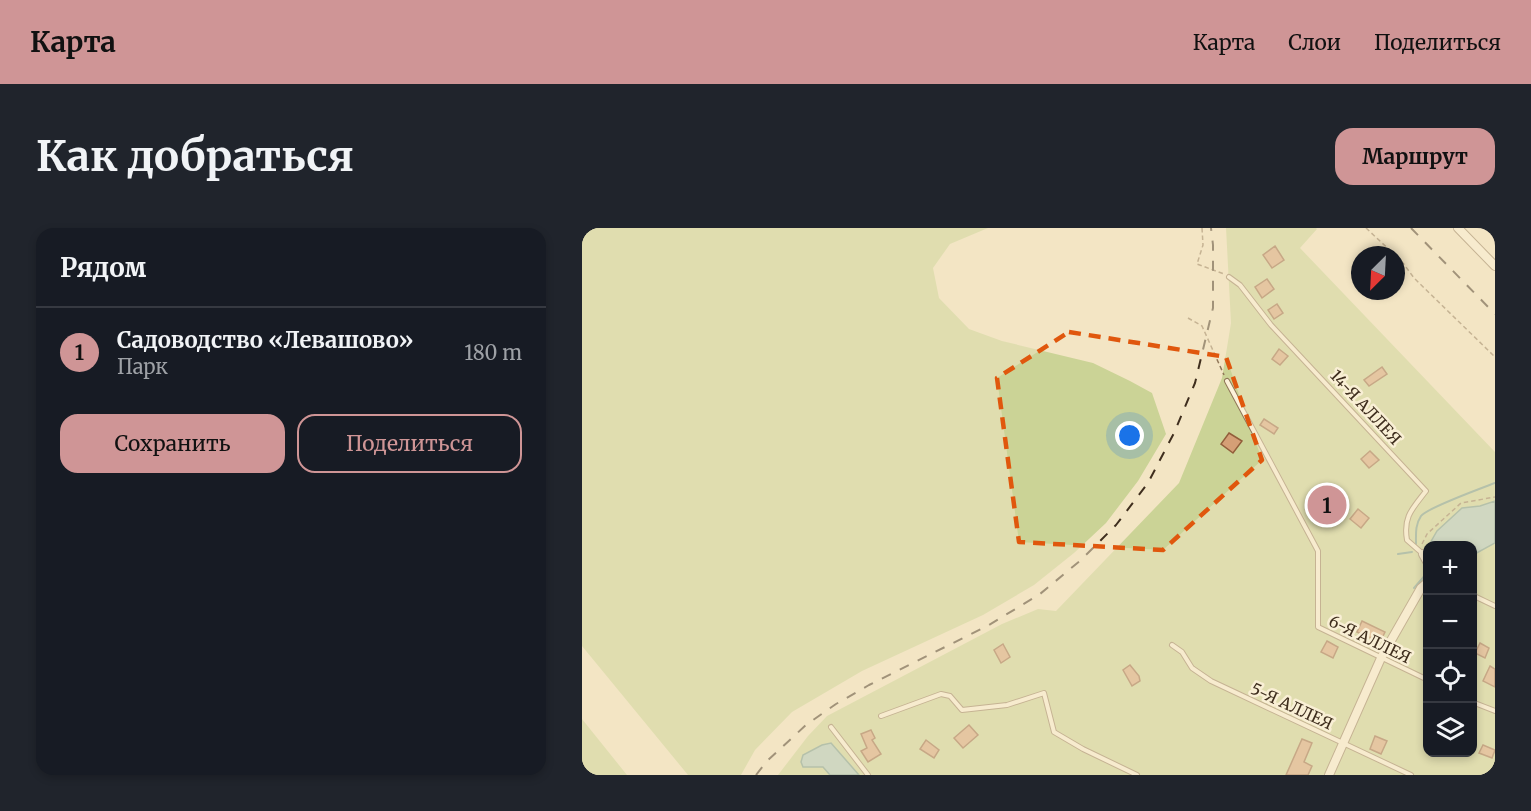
<!DOCTYPE html>
<html lang="ru">
<meta charset="utf-8">
<style>
body{margin:0;font-family:Merriweather,serif;background:#20242c;color:#f1f3f6}
.controls{position:absolute;right:18px;bottom:18px;display:grid;overflow:hidden;border-radius:12px;box-shadow:0 3px 9px #0003}
.controls button{width:54px;height:54px;display:grid;place-items:center;padding:0;border:0;border-bottom:2px solid #363941;background:#171b24;color:#f1f3f6;font:30px sans-serif}
.compass{position:absolute;left:769px;top:18px;width:54px;height:54px;border-radius:50%;background:#171b24;box-shadow:0 3px 9px #0003;rotate:204deg}
.you{position:absolute;left:548px;top:208px;width:21px;height:21px;margin:-15px;border:4px solid #fff;border-radius:50%;background:#1a73e8;box-shadow:0 0 0 9px #1a73e833}
.badge{display:grid;place-items:center;width:39px;height:39px;border-radius:50%;background:#cf9596;color:#111;font-size:20px;font-weight:700}
.pin{position:absolute;translate:-50% -50%;border:3px solid #fff;box-shadow:0 2px 6px #0006}
.list{margin:0;padding:0;list-style:none}
h2{display:flex;justify-content:space-between;align-items:center;height:78px;margin:0;padding:0 24px;font-size:26px}
h2 small{font-size:20px;font-weight:400;color:#9ea1a6}
.list li{display:grid;grid-template-columns:39px 1fr auto;gap:18px;align-items:center;box-sizing:border-box;height:90px;padding:0 24px;border-top:2px solid #363941}
.list b{display:block;font-size:22px;white-space:nowrap}
.list p{margin:0;font-size:20px;white-space:nowrap;color:#9ea1a6}
.list em{font-size:20px;font-style:normal;color:#9ea1a6}
.actions{display:flex;gap:12px;padding:18px 24px}
.actions a{flex:1;padding:14px 0;border:2px solid #cf9596;border-radius:18px;text-align:center;font-size:21px;color:#cf9596}
.actions .main{background:#cf9596;color:#111}
.icon{flex:none;width:33px;height:33px;fill:none;stroke:currentColor;stroke-width:2;stroke-linecap:round;stroke-linejoin:round}
.map{position:relative;flex:none;width:913px;height:547px;overflow:hidden;border-radius:18px}
header{display:flex;align-items:center;gap:36px;box-sizing:border-box;height:84px;padding:0 30px;background:#cf9596;color:#111}
header strong{font-size:28px}
nav{display:flex;gap:33px;margin-inline-start:auto;font-size:21px}
.intro{display:flex;align-items:center;justify-content:space-between;box-sizing:border-box;height:144px;padding:0 36px}
h1{margin:0;font-size:42px}
.button{padding:15px 27px;border-radius:18px;background:#cf9596;color:#111;font-size:21px;font-weight:700}
main{display:flex;gap:36px;padding:0 36px}
aside{flex:1;background:#171b24;border-radius:18px;box-shadow:0 3px 9px #0003}
.map>svg:first-child{display:block}
.green{fill:#cbd396;fill-rule:evenodd}
.water{fill:#a6c6bd;stroke:#6c958b;stroke-width:1.5}
.lines{fill:none;stroke-linecap:round;stroke-linejoin:round}
.stream{stroke:#6c958b;stroke-width:2}
.building{fill:#d59f76;stroke:#925e3b;stroke-width:1.5}
.service-casing{stroke:#907658;stroke-width:6}
.minor-casing{stroke:#907658;stroke-width:10}
.path{stroke:#907658;stroke-width:1.5;stroke-dasharray:4.5 3;stroke-linecap:butt}
.service{stroke:#fcf2d9;stroke-width:4}
.minor{stroke:#fcf2d9;stroke-width:8}
.rail{stroke:#3f2e1e;stroke-width:2;stroke-dasharray:10 10;stroke-linecap:butt}
.marked{fill:none;stroke:#e0570d;stroke-width:4.5;stroke-dasharray:12 8;stroke-linejoin:round}
.labels{text-anchor:middle;stroke-width:5;stroke-linejoin:round;paint-order:stroke}
.street-label{font-size:16px;fill:#3f2e1e;stroke:#f9efd5}
</style>
<header>
<strong>Карта</strong>
<nav><a>Карта</a><a>Слои</a><a>Поделиться</a></nav>
</header>
<div class="intro"><h1>Как добраться</h1><a class="button">Маршрут</a></div>
<main>
<aside>
<h2>Рядом<small></small></h2>
<ul class="list">
<li><span class="badge">1</span><div><b>Садоводство «Левашово»</b><p>Парк</p></div><em>180 m</em></li>
</ul>
<div class="actions"><a class="main">Сохранить</a><a>Поделиться</a></div>
</aside>
<div class="map">
<svg width="913" height="547" viewBox="0 0 913 547">
<rect width="100%" height="100%" fill="#f3e5c4"/>
<path class="green" d="M0,0H406L368,16L351,40L357,70L387,101L420,113L511,135L548,153L570,165L584,206L556,253L524,295L492,325L452,357L401,387L280,443L210,484L173,522L159,547H106L0,418Z
M644,0H734L735,1L718,20L913,224V547H196L226,508L245,488L420,396L456,381L474,383L597,255L640,150L649,95ZM846,317H890V524H846Z
M0,491L45,547H0Z"/>
<path class="water" d="M913,273V315L891,327L890,317H847L855,303L880,280L898,278Z
M249,515L277,547H248L241,539H221L219,534L221,527L240,517Z"/>
<g class="lines">
<path class="stream" d="M834,316C834,306 833,297 839,288C845,280 900,260 913,255
M816,326L830,324
M832,360L845,345"/>
</g>
<path class="building" d="M693,18L702,32L690,40L681,27Z
M685,51L692,61L680,70L673,59Z
M695,76L701,85L692,91L686,82Z
M697,121L706,128L698,137L690,131Z
M800,139L805,146L787,158L782,152Z
M682,191L696,200L692,206L678,197Z
M647,205L660,213L651,225L639,216Z
M788,223L797,232L787,240L779,231Z
M776,281L787,290L779,300L768,291Z
M780,393L803,404L798,414L775,404Z
M745,413L756,419L751,430L739,424Z
M898,415L907,420L903,430L893,425Z
M421,416L428,429L419,435L412,422Z
M548,437L557,448L558,453L550,458L541,442Z
M908,438L913,441V459L901,453Z
M387,497L396,507L381,520L372,510Z
M289,502L293,510L290,512L299,526L286,534L279,523L285,520L279,506Z
M793,508L805,513L799,526L788,521Z
M720,511L730,515L722,534L730,538L726,547H704Z
M344,512L357,522L352,530L338,521Z
M901,517L913,522L910,530L897,525Z"/>
<g class="lines">
<g class="service-casing">
<path id="service" d="M647,49L658,57L689,97L844,263C830,281 821,289 825,312L841,326
M645,153L736,323V399L846,452
M890,367L913,378
M590,417L600,424L610,440L629,453L829,547
M890,474L913,483
M299,488L359,466L368,468L380,482L425,477L462,465L472,504L501,521L555,547
M249,499L286,547"/>
</g>
<g class="minor-casing">
<path id="minor" d="M876,0L913,38
M841,326L846,335
M747,547L799,430L839,360L846,354"/>
</g>
<path class="path" d="M620,0L621,17L615,36L642,46
M784,0L813,27
M814,28L821,35L832,50L913,129
M606,90L620,98L642,147
M840,316L845,306L879,275L913,269"/>
<use href="#service" class="service"/>
<use href="#minor" class="minor"/>
<path class="rail" d="M829,0L913,86
M174,547L185,533L224,497L254,476L287,457L407,397L458,366L499,332L534,297L566,255L592,205L613,155L631,80V17L629,0"/>
</g>
<path d="M0 0H913V547H0ZM487,104L644,129L680,232L581,322L437,314L415,150Z" fill="#f3e5c4" fill-opacity=".55" fill-rule="evenodd"/>
<path class="marked" d="M487,104L644,129L680,232L581,322L437,314L415,150Z"/>
<g class="labels">
<g class="street-label">
<text transform="translate(784 179) rotate(47)" y="6">14-Я АЛЛЕЯ</text>
<text transform="translate(788 411) rotate(26)" y="6">6-Я АЛЛЕЯ</text>
<text transform="translate(710 478) rotate(25)" y="6">5-Я АЛЛЕЯ</text>
</g>
</g>
</svg>
<div class="controls">
<button>+</button>
<button>−</button>
<button><svg class="icon" aria-label="locate" viewBox="0 0 24 24"><circle cx="12" cy="12" r="6"/><path d="M12 2v4M12 18v4M2 12h4M18 12h4"/></svg></button>
<button><svg class="icon" aria-label="layers" viewBox="0 0 24 24"><path d="M12 4l9 5-9 5-9-5zM3 14l9 5 9-5"/></svg></button>
</div>
<svg class="compass" viewBox="-18 -18 36 36"><path d="M0-13l5 13h-10z" fill="#e53935"/><path d="M0 13l5-13h-10z" fill="#9ea1a6"/></svg>
<div class="you"></div>
<div class="pin badge" style="left:745px;top:277px">1</div>
</div>
</main>
